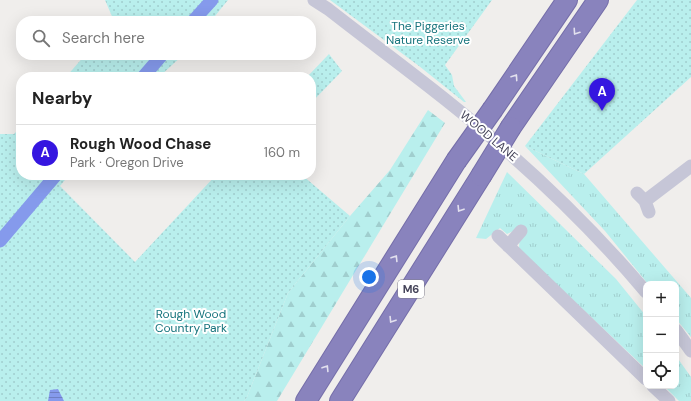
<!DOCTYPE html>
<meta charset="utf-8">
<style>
body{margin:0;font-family:"DM Sans",sans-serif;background:#f2f2f2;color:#222}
.controls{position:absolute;right:12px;bottom:12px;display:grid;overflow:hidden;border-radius:8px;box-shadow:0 4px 16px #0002}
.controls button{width:36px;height:36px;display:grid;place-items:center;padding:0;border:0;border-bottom:1px solid #e0e0e0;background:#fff;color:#222;font:20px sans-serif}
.you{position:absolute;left:369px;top:277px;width:14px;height:14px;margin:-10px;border:3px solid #fff;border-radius:50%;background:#1a73e8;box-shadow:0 0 0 6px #1a73e833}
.badge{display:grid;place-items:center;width:26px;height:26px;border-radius:50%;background:#3516e0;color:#fff;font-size:13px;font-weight:700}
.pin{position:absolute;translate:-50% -33px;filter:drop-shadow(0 1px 2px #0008)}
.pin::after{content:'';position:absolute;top:21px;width:14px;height:12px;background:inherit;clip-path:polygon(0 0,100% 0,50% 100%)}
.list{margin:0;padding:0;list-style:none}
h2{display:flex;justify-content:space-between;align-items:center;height:52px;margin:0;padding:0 16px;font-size:17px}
h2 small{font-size:13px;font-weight:400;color:#767676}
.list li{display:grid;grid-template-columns:26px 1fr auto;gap:12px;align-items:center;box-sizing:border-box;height:56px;padding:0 16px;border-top:1px solid #e0e0e0}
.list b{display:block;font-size:15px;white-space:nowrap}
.list p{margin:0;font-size:13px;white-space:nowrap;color:#767676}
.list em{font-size:13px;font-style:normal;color:#767676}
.icon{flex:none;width:22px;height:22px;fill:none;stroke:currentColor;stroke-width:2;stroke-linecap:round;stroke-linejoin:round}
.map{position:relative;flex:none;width:691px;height:401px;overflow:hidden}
.search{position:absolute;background:#fff;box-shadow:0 4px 16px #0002;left:16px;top:16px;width:300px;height:44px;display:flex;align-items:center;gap:10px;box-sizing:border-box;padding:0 14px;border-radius:16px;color:#767676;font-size:15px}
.panel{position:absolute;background:#fff;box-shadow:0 4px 16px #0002;left:16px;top:72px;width:300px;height:108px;border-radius:16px}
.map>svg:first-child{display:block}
.grass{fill:url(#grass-tufts)}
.forest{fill:url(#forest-firs)}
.park{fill:url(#park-dots)}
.water{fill:url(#water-rules)}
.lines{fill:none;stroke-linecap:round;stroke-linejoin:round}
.canal{stroke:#859aec;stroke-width:13}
.highway-casing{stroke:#756ea9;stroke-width:22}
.minor{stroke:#c6c6d7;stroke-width:13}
.highway{stroke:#8983bd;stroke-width:20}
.highway-bridge-casing{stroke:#756ea9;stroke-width:22;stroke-linecap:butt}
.highway-bridge{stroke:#8983bd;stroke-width:20}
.oneway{stroke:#e2e0ee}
.labels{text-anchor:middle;stroke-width:4;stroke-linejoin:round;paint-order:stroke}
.shield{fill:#fff;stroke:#7e7d8c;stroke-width:1}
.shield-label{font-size:11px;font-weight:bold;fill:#46455a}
.park-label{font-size:12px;fill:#15737c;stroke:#fff}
.street-label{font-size:12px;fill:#46455a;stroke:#fff}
</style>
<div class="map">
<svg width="691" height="401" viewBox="0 0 691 401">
<defs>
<pattern id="grass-tufts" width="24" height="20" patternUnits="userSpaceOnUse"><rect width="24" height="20" fill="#b9efed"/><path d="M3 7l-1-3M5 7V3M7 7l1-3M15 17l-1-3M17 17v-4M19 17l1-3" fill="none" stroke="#a0cece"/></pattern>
<pattern id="forest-firs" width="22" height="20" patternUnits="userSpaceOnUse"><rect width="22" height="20" fill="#b9efed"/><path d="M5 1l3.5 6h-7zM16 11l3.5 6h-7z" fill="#a0cece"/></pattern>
<pattern id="park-dots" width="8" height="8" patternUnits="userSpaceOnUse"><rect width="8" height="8" fill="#b9efed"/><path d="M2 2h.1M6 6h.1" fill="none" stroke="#a0cece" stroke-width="1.8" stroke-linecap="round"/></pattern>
<pattern id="water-rules" width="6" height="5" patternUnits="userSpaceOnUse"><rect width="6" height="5" fill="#859aec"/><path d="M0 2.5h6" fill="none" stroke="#6f7fc2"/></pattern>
</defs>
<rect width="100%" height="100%" fill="#f0eeec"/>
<path class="grass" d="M525,146L584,174L691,298V337L676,319V284H648L605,231Z
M507,172L616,279L646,316V369L519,249L520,228L507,234L500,228L486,239L476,238Z
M676,356L691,377V401H679L664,386H676Z"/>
<path class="forest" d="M428,110L445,123L277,401H244L247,397L288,293L350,216L390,170Z"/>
<path class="park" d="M105,0H228L211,21H114Z
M330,0H492L445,65L452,75L454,86L466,102H464L419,66Z
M637,0H691V77L584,174L525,146Z
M329,54L342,71L311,103V77H307Z
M85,55H183L159,77H66Z
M21,127V175H69L60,186L135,262L216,175H302L350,216L288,293L247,397L244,401H0V134H14Z"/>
<path class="water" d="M58,389L64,401H48L50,390Z"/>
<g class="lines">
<path class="canal" d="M193,21L212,0
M143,77L162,55
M0,241L56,175"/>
<g class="highway-casing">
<path id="highway" d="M493,109L567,0
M511,127L598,0
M306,401L456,161
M340,401L481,176"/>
</g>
<path class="minor" d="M314,0L328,9C388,56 451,101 508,152C557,195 604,242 646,292
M637,193L645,201L649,212
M645,201L691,166
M498,236L646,379
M508,246L521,231
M676,330L691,351
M653,386L669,401"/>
<use href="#highway" class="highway"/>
<g class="highway-bridge-casing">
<path id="highway-bridge" d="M456,161L493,109
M481,176L511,127"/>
</g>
<use href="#highway-bridge" class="highway-bridge"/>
</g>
<defs><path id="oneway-chevron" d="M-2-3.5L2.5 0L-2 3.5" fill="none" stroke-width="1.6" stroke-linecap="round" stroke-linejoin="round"/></defs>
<g class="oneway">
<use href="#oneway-chevron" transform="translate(576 32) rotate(124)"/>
<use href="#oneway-chevron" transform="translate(515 77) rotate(-56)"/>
<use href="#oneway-chevron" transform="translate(460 209) rotate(122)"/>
<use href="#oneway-chevron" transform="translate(395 258) rotate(-58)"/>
<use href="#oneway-chevron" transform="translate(392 320) rotate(122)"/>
<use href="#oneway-chevron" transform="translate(326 368) rotate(-58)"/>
</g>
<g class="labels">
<rect class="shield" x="398" y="280" width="26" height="18" rx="3"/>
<g class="shield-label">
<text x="411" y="293">M6</text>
</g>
<g class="park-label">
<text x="428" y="30">The Piggeries<tspan x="428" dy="14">Nature Reserve</tspan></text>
<text x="191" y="318">Rough Wood<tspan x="191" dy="14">Country Park</tspan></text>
</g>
<g class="street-label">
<text transform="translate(489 136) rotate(40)" y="4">WOOD LANE</text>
</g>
</g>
</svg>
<div class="controls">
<button>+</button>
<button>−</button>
<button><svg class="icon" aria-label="locate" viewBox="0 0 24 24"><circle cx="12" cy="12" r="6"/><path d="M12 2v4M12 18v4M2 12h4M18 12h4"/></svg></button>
</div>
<div class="you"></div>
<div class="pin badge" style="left:602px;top:111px">A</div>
<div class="search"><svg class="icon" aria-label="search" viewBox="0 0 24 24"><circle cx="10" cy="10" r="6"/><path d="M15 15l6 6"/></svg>Search here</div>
<section class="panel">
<h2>Nearby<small></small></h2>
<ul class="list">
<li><span class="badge">A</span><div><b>Rough Wood Chase</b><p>Park · Oregon Drive</p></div><em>160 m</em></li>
</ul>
</section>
</div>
